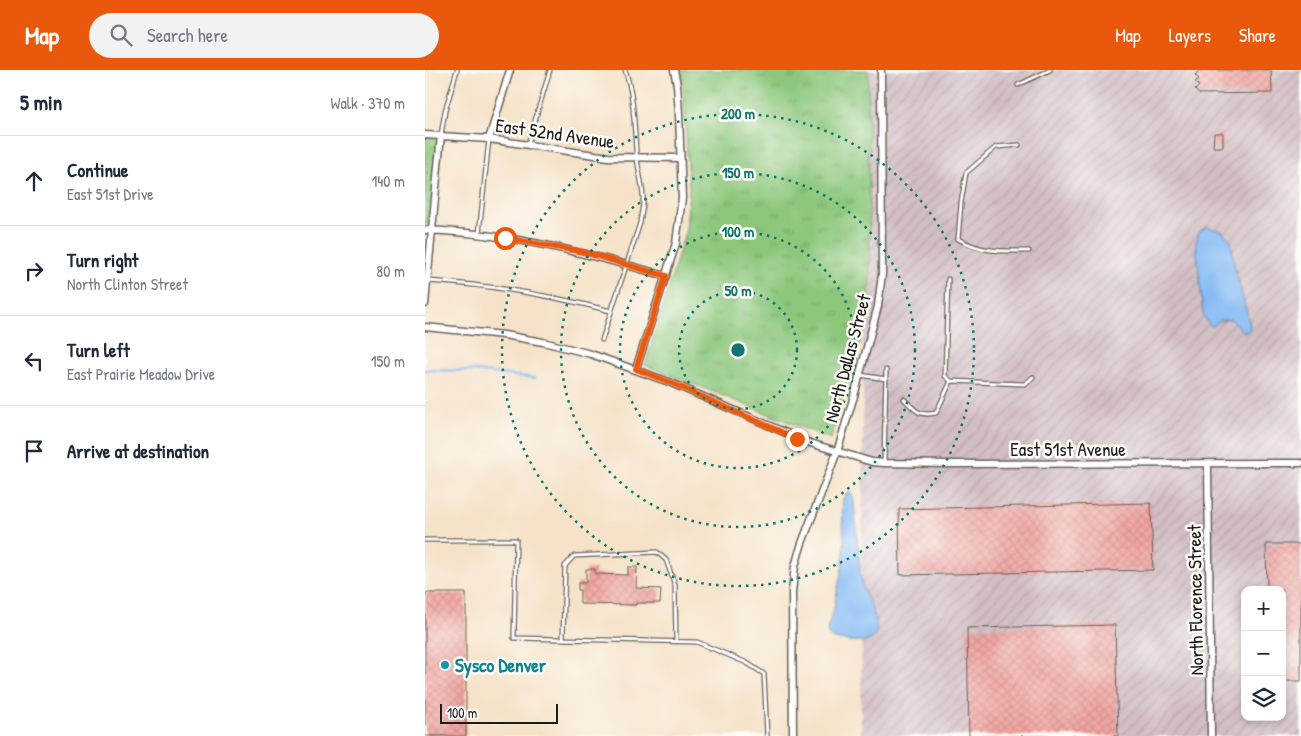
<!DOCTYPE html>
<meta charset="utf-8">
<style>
body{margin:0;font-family:"Patrick Hand",sans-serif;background:#f2f2f3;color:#1f2937}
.controls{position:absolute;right:15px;bottom:15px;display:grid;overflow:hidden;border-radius:10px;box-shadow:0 2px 8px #0003}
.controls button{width:45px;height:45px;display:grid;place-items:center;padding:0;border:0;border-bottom:1px solid #e0e1e3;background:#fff;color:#1f2937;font:25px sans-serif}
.scale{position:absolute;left:15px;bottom:12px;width:118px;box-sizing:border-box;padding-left:5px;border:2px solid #1c1c1c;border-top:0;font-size:14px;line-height:18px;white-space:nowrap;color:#1c1c1c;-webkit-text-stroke:4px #fdfcf7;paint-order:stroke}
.stop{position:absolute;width:15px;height:15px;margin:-11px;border:4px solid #ea580c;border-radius:50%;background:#fff}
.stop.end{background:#ea580c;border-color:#fff;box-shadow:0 1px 5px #0008}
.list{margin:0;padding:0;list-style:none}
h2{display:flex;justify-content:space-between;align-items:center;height:65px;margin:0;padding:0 20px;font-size:21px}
h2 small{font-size:16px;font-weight:400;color:#747a83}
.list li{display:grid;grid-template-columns:32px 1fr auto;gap:15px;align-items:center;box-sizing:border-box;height:90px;padding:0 20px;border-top:1px solid #e0e1e3}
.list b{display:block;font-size:19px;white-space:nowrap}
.list p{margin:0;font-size:16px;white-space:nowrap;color:#747a83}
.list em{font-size:16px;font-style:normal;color:#747a83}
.icon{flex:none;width:28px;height:28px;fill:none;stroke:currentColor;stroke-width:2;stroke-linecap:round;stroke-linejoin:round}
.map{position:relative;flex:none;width:876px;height:666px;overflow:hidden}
header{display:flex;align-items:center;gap:30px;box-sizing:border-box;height:70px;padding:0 25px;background:#ea580c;color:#fff}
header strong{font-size:24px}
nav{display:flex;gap:28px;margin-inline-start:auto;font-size:18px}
.search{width:350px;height:45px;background:#f2f2f3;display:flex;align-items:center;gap:12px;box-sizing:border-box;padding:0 18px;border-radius:28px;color:#747a83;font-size:19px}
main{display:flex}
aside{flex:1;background:#fff}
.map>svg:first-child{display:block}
.industrial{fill:url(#industrial-furrows);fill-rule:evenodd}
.grass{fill:url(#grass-tufts);stroke:#54724c}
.park{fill:url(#park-dots);stroke:#54724c}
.water{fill:#86bbf5;stroke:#516c88}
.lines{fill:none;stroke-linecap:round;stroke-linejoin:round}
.stream{stroke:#86bbf5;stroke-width:2.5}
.building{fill:url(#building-cross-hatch)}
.lane-casing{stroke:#686158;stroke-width:5.5}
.street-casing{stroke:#686158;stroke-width:9}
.lane{stroke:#fff;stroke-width:3}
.street{stroke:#fff;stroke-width:6}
.route{stroke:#ea580c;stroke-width:6}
.ring{fill:none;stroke:#0f766e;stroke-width:2.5;stroke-dasharray:2.5 5}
.culture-dot{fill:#0f9aa8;stroke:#fdfcf7;stroke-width:2}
.labels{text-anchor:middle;stroke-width:5;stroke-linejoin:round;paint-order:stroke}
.street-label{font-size:19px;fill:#1c1c1c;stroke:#fdfcf7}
.culture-label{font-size:19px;font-weight:bold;fill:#0d838f;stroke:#fdfcf7;text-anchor:start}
.centre{fill:#0f766e;stroke:#fdfcf7;stroke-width:2.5}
.ring-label{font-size:15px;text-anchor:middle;font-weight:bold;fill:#0f766e;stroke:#fdfcf7;stroke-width:5;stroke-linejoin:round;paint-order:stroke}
</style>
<header>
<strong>Map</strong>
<div class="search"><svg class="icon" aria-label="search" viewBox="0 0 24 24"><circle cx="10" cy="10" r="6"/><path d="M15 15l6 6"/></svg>Search here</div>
<nav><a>Map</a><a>Layers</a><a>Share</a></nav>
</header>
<main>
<aside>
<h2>5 min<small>Walk · 370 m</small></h2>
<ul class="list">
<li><svg class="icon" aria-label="ahead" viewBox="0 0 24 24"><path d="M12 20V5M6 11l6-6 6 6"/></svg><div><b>Continue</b><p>East 51st Drive</p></div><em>140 m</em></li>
<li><svg class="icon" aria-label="right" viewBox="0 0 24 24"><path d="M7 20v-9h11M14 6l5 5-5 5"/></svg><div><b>Turn right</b><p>North Clinton Street</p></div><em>80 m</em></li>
<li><svg class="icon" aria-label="left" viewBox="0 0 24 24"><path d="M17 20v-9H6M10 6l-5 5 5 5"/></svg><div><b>Turn left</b><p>East Prairie Meadow Drive</p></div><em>150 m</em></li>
<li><svg class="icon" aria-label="arrive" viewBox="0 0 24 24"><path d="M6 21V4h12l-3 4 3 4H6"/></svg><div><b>Arrive at destination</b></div></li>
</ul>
</aside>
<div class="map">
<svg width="876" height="666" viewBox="0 0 876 666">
<defs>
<pattern id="industrial-furrows" width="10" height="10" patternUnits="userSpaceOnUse" patternTransform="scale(1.25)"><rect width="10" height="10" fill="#d2bec4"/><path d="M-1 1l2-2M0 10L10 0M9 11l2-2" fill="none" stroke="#b4a3a8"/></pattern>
<pattern id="grass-tufts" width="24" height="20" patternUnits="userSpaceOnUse" patternTransform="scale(1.25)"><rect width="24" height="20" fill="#8cc77b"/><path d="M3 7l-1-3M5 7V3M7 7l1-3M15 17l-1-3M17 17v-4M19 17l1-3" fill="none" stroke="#78aa6a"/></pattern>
<pattern id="park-dots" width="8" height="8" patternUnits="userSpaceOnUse" patternTransform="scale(1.25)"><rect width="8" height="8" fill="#8cc77b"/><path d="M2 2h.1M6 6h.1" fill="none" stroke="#78aa6a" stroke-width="1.8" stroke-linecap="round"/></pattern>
<pattern id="building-cross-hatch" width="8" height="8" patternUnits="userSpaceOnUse" patternTransform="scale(1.25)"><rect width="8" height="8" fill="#f2a6a3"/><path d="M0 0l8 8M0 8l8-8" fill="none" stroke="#cf8e8c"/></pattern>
</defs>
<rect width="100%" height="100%" fill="#fdfcf7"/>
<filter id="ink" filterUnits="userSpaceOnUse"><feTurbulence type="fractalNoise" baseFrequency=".02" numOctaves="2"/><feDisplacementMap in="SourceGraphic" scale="10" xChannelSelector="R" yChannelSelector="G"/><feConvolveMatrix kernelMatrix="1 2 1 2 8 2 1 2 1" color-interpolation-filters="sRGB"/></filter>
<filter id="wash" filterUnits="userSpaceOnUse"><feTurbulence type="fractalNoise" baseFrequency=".0096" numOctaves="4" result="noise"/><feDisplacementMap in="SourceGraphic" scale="20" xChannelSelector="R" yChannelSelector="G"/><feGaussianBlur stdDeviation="1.12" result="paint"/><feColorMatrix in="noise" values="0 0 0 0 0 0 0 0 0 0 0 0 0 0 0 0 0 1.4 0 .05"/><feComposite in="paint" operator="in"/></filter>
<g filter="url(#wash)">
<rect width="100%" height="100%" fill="#f5e2c8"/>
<path class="industrial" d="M440,0H876V666H436ZM820,520H857V647H820Z"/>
<path class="grass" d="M257,0H443L445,217L442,250L406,369L220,295L261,159L264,119Z"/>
<path class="park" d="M0,67H13L3,155H0Z"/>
<path class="water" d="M781,157L797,161L806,171L810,199L824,251L825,259L821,262C813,261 812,253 805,249L794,251L787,257L782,252L778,243L771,173L774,162Z
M424,422L428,425L429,433L436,508C437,511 437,516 439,520C443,530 462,565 443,571C434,571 408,573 403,564C400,558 408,545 409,538C412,518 418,498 419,478C420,461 416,445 418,428Z"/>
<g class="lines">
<path class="stream" d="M0,300L50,301L110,308"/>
</g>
<g id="blocks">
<path class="building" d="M775,0H846L847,23L774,24L770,20L774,16L770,12L774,9L770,5Z
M789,63H798V77H788Z
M726,433L728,500L475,505L474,439Z
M841,474H876V611H857V520H842Z
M203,497H212L211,518L236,519L235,533H211V535L155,534V520H153V513H161V499H170V504L203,505Z
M0,523H41V666H0Z
M690,555L693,666H544L542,558Z"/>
</g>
</g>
<g filter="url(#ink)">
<use href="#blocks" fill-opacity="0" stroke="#686158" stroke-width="1"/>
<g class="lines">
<g class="lane-casing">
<path id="lane" d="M593,15L625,0
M16,65L20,41L32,0
M103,74L125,0
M594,75L571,77L541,103L536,133L533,169C559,183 576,181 604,181
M54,164L64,69
M523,209L520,306L526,311L600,314L608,307
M3,211C66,215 125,225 186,241
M177,270L215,153C216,144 219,135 218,126C217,111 212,95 211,80C209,54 209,25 200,0
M435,305L461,309
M479,329C490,340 494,347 511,343L526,311
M459,393L461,300
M0,470H91L89,568L272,572L322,593L339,604L342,666
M138,569L140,496L149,486L232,482L241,490L250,515L251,572"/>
</g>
<g class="street-casing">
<path id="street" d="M0,65L64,69L183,87L255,88
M64,69L85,0
M0,160C83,163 162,183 241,206
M0,234L16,65
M0,257L79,265L118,272L166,284L244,312L382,372L447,392L459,393L526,394L876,393
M211,299L251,173L257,128L254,44L252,15L249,0
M783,394L786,666
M368,666L367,522L370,496L377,473L412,382L429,326L453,236L457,204L456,0"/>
</g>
<use href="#lane" class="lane"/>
<use href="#street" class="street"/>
</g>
</g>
<g class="lines" filter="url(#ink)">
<path class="route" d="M80,168L158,182L241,206L211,299L244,312L372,369"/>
</g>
<g class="ring">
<circle cx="313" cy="280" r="59"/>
<circle cx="313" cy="280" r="118"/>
<circle cx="313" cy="280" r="177"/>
<circle cx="313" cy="280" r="236"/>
</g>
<circle class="culture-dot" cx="20" cy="595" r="5"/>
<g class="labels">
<g class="street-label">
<text transform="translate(130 63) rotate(8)" y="7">East 52nd Avenue</text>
<text transform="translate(422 288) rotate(-75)" y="7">North Dallas Street</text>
<text x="643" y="386">East 51st Avenue</text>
<text transform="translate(770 530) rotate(-91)" y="7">North Florence Street</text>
</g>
<g class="culture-label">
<text x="30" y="602">Sysco Denver</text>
</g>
</g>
<circle cx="313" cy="280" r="8" class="centre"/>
<g class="ring-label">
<text x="313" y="49">200 m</text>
<text x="313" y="108">150 m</text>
<text x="313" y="167">100 m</text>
<text x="313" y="226">50 m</text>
</g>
</svg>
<div class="controls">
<button>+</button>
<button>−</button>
<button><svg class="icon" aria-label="layers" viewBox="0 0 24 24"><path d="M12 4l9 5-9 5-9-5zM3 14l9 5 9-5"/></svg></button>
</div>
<div class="scale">100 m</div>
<div class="stop" style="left:80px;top:168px"></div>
<div class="stop end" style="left:372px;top:369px"></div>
</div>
</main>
